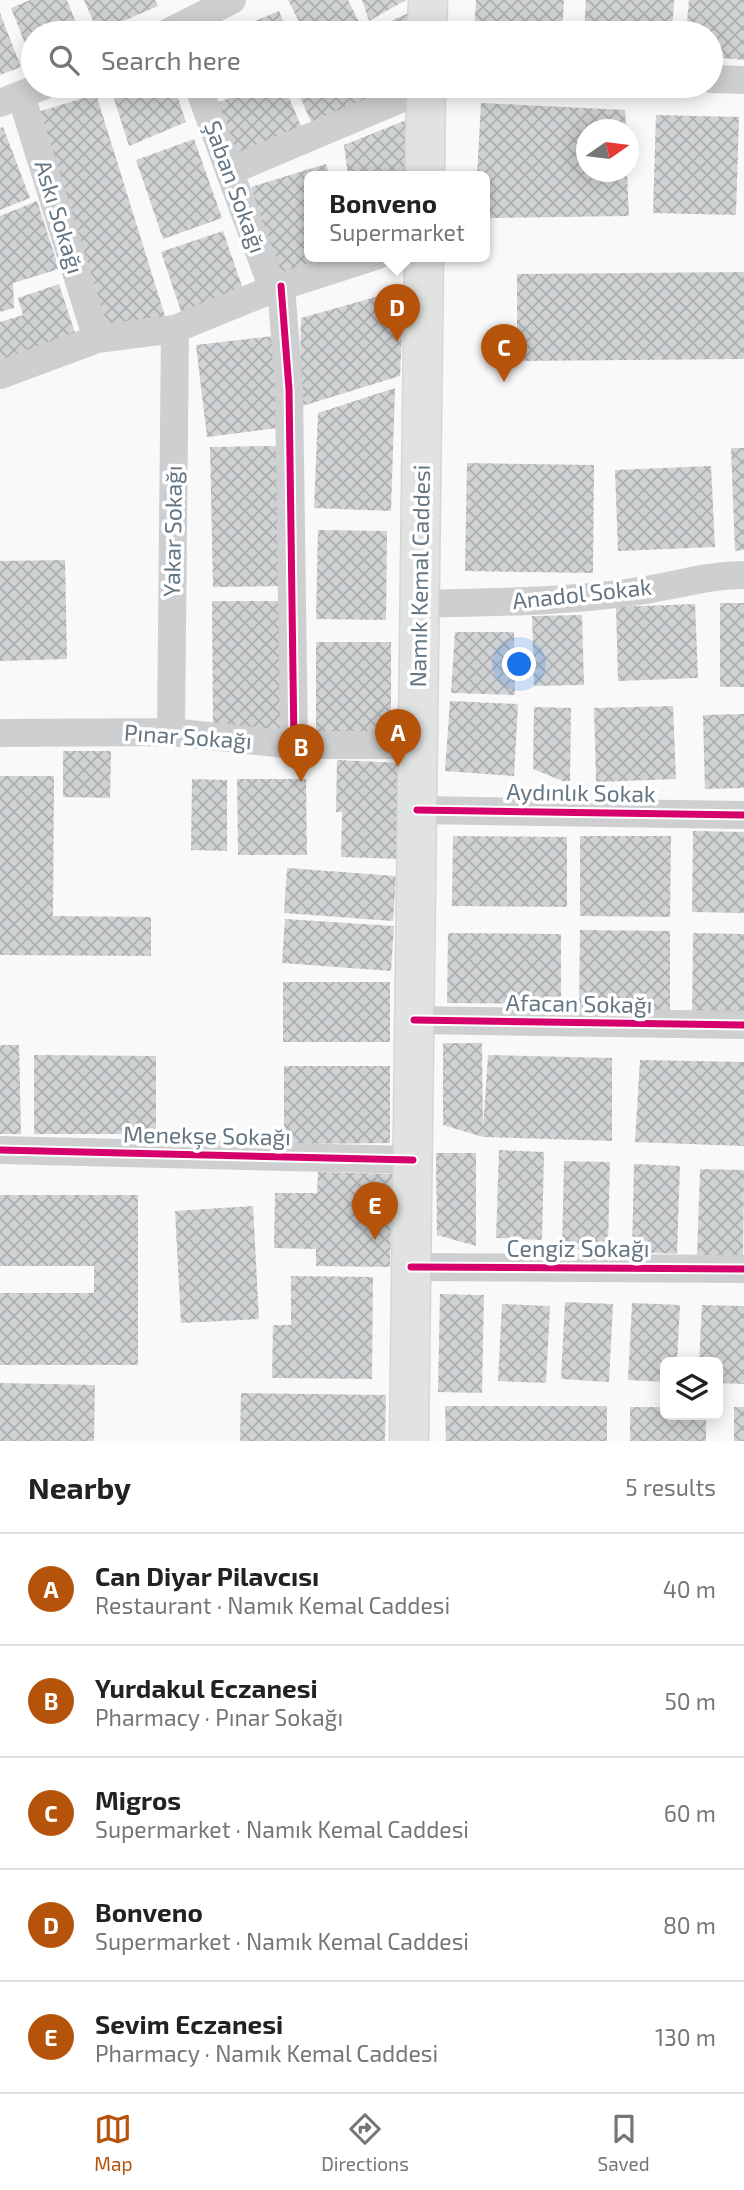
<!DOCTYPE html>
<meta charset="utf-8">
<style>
body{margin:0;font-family:"Exo 2",sans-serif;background:#f6f6f6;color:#222}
.controls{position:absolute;right:21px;bottom:21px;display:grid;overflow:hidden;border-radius:10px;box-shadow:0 4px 18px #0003}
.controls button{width:63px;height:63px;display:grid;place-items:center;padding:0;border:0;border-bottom:2px solid #e0e0e0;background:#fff;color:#222;font:35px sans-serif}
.compass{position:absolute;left:576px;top:119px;width:63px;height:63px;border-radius:50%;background:#fff;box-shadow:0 4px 18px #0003;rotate:76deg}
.you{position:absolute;left:520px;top:665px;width:24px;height:24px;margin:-18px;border:5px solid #fff;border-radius:50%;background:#1a73e8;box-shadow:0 0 0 10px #1a73e833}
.badge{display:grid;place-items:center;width:46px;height:46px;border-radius:50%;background:#b45309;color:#fff;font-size:23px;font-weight:700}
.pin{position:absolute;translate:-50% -58px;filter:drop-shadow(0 2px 4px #0008)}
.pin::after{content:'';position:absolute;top:37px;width:24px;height:21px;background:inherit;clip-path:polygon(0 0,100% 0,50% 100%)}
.popup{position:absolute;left:304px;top:171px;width:186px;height:91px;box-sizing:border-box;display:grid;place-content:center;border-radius:10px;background:#fff;filter:drop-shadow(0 2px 5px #0005);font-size:23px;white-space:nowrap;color:#767676}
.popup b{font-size:26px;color:#222}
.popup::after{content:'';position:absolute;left:50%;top:100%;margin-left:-14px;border:14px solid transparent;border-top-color:#fff}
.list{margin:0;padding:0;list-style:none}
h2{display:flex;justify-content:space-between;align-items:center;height:91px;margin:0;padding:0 28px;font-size:30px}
h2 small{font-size:23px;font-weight:400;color:#767676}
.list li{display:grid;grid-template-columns:46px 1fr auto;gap:21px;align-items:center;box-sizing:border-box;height:112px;padding:0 28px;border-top:2px solid #e0e0e0}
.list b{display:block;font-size:26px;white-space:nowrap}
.list p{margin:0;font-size:23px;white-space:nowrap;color:#767676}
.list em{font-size:23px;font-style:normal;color:#767676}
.icon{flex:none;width:38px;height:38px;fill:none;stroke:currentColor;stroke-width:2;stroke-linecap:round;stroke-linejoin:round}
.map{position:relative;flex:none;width:744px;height:1441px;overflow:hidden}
.search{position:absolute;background:#fff;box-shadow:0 4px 18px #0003;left:21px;right:21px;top:21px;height:77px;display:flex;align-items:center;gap:18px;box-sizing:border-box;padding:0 24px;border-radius:38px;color:#767676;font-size:26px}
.sheet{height:651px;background:#fff}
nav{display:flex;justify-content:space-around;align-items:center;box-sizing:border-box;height:98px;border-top:2px solid #e0e0e0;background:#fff;font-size:19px;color:#767676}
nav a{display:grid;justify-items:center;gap:4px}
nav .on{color:#b45309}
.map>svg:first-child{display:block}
.building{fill:url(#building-cross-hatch)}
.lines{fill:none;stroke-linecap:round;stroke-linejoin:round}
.secondary-casing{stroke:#d5d6d7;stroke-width:41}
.minor{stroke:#cecfd0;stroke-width:28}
.secondary{stroke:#e1e2e2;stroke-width:38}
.cycleway-casing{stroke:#fff;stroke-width:11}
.cycleway{stroke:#d6006c;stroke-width:7}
.labels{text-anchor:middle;stroke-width:7;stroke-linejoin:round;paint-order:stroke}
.street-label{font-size:23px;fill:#657683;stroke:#fff}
</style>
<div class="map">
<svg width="744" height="1441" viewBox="0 0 744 1441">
<defs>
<pattern id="building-cross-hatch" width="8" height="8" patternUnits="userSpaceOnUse" patternTransform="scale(1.75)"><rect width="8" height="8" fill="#d0d2d3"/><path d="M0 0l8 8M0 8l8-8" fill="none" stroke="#acafb1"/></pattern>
</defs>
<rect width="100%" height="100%" fill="#f9f9f9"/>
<path class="building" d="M30,0H67L80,33H33V64L11,8Z
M84,0H155L158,6L98,32Z
M288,0H348L360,24L343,33H305Z
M362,0H406L369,21Z
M476,0H564L562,33H474Z
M586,0H674L672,33H584Z
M689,0H744V60L711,57V33H686Z
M279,11L288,33H227Z
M411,12L412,33H363Z
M0,13L21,67L0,75Z
M110,86H174L186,122L129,146Z
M258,86H284L302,128L237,156L215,104Z
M295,86H410L314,128Z
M96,94L166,319L108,337L38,112Z
M481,103L625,110L626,130H586V172H627L629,216L485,218V176H477Z
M656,115L739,117L736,215L653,213Z
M406,120L407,176H348L344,145Z
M3,127L30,198L0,210V128Z
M194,139L222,218L163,239L136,160Z
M326,164L330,176H310V256H354L280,283L251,187Z
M37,201L59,269L13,283L14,308L0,312V216Z
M223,231L245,295L183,317L161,252Z
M744,272V359L517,361V274Z
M59,284L79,345L0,371V322L23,315L18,298Z
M404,289L400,376L299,407L301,318Z
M273,336L285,427L207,437L196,345Z
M395,388L391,511L314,508L318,413Z
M280,446L282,586L213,587L210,447Z
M731,448H744V550L735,551Z
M467,463L594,465L593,573L465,571Z
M711,466L715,547L618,551L615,470Z
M318,530L387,531L386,620L316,619Z
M65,560L67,659L0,661V561Z
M212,601H281V729H213Z
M720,603H744V687H720Z
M695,604L698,678L618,681L616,607Z
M582,615L584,685L534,686L532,616Z
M455,632H514L515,695L451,693Z
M316,642H391V733H316Z
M450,701L518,704L514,776L445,771Z
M673,706L676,779L596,782L594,708Z
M534,707L571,708L570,784L533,769Z
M744,714V788L705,789L703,715Z
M63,751H111L110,798L63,797Z
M337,760L402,763L399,859L341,857L342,812H336Z
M0,776H54L53,916L151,917V956L0,955Z
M192,779L227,780V851L191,850Z
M237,779H306L307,855H238Z
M693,831L744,832V913L692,912Z
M453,836L567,837V907L452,906Z
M580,836H671L670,917L580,916Z
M287,868L396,876L393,921L284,913Z
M285,919L394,926L391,971L282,963Z
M580,930L670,931V1012L579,1011Z
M448,933L561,934V1004L447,1003Z
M693,933L744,934V1014H692Z
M283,982H390V1042H283Z
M443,1043H482L483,1128L488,1055L612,1058V1141L483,1137L443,1125Z
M0,1045H19L21,1134H0Z
M34,1055L156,1056V1134H34Z
M640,1060L744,1062V1146L635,1142Z
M284,1066H390V1143L284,1144Z
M499,1150L544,1152L542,1240L496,1238Z
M436,1153H476V1246L437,1235Z
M564,1161L610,1162L608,1250L562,1249Z
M634,1164L680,1166L677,1254L632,1252Z
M700,1169L744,1170L743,1259L697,1257Z
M318,1172L392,1174L390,1267L316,1266V1249L274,1248L275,1193H317Z
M0,1195H138V1365H0V1293H94V1266H0Z
M253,1206L259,1319L181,1323L175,1211Z
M291,1276L373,1277L372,1379L272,1378L273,1325H291Z
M440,1294L484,1295L482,1393L438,1392Z
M565,1302L613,1304L609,1382L561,1379Z
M632,1303L680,1305L677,1362H665V1382L628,1380Z
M502,1304L550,1306L546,1383L498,1381Z
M702,1305L744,1306V1384L718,1383V1362H699Z
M0,1383L95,1385L94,1441H0Z
M241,1393L386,1395L385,1441H240Z
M445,1406H607V1441H446Z
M630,1407H665V1415H706V1441H630Z
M734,1407H744V1441H734Z"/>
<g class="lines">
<g class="secondary-casing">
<path id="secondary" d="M427,33L428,0
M425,176L426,86
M409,1441L424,256"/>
</g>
<path class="minor" d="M167,33L232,0
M711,79L744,80
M198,86L273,289
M21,95L97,339
M0,103L43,86
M230,171L426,88
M281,286L289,389L294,745
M0,375L97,339L175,329L273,289L376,256
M420,604C491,602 562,602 633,592C671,587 706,575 744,575
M171,732L175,329
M0,733L171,732L294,745H418
M417,810L744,815
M414,1020L744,1025
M0,1150L413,1160
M411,1267L744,1269"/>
<use href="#secondary" class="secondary"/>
<g class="cycleway-casing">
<path id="cycleway" d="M281,286L289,389L294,745
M417,810L744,815
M414,1020L744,1025
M0,1150L413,1160
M411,1267L744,1269"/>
</g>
<use href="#cycleway" class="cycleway"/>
</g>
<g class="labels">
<g class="street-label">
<text transform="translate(235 187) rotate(70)" y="8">Şaban Sokağı</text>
<text transform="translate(59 217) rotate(73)" y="8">Askı Sokağı</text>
<text transform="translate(173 531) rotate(-89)" y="8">Yakar Sokağı</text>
<text transform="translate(420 576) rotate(-89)" y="8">Namık Kemal Caddesi</text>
<text transform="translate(582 594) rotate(-6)" y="8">Anadol Sokak</text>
<text transform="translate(188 737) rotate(4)" y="8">Pınar Sokağı</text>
<text transform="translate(581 793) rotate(1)" y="8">Aydınlık Sokak</text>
<text transform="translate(579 1004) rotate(1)" y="8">Afacan Sokağı</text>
<text transform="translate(207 1136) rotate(1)" y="8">Menekşe Sokağı</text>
<text x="578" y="1257">Cengiz Sokağı</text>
</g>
</g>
</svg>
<div class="controls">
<button><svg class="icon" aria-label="layers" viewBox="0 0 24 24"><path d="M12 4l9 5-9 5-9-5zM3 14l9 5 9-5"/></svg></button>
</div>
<svg class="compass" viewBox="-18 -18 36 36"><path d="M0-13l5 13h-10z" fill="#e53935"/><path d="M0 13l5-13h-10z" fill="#767676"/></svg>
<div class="you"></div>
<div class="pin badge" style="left:398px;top:767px">A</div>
<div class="pin badge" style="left:301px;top:782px">B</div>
<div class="pin badge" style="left:504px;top:382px">C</div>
<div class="pin badge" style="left:397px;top:342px">D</div>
<div class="popup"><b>Bonveno</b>Supermarket</div>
<div class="pin badge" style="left:375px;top:1240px">E</div>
<div class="search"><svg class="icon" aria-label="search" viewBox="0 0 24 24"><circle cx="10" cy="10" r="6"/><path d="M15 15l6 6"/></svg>Search here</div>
</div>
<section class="sheet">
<h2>Nearby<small>5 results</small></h2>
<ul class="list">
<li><span class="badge">A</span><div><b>Can Diyar Pilavcısı</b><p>Restaurant · Namık Kemal Caddesi</p></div><em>40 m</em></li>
<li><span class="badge">B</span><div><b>Yurdakul Eczanesi</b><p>Pharmacy · Pınar Sokağı</p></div><em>50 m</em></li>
<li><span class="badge">C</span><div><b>Migros</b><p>Supermarket · Namık Kemal Caddesi</p></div><em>60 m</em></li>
<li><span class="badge">D</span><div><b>Bonveno</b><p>Supermarket · Namık Kemal Caddesi</p></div><em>80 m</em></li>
<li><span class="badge">E</span><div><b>Sevim Eczanesi</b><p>Pharmacy · Namık Kemal Caddesi</p></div><em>130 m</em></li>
</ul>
</section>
<nav>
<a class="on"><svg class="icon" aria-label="map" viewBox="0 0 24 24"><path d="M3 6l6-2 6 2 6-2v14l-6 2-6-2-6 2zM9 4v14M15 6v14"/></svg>Map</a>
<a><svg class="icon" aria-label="directions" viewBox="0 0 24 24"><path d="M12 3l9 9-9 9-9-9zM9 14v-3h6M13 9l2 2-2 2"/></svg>Directions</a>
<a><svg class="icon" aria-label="saved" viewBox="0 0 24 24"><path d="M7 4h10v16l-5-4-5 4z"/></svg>Saved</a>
</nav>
